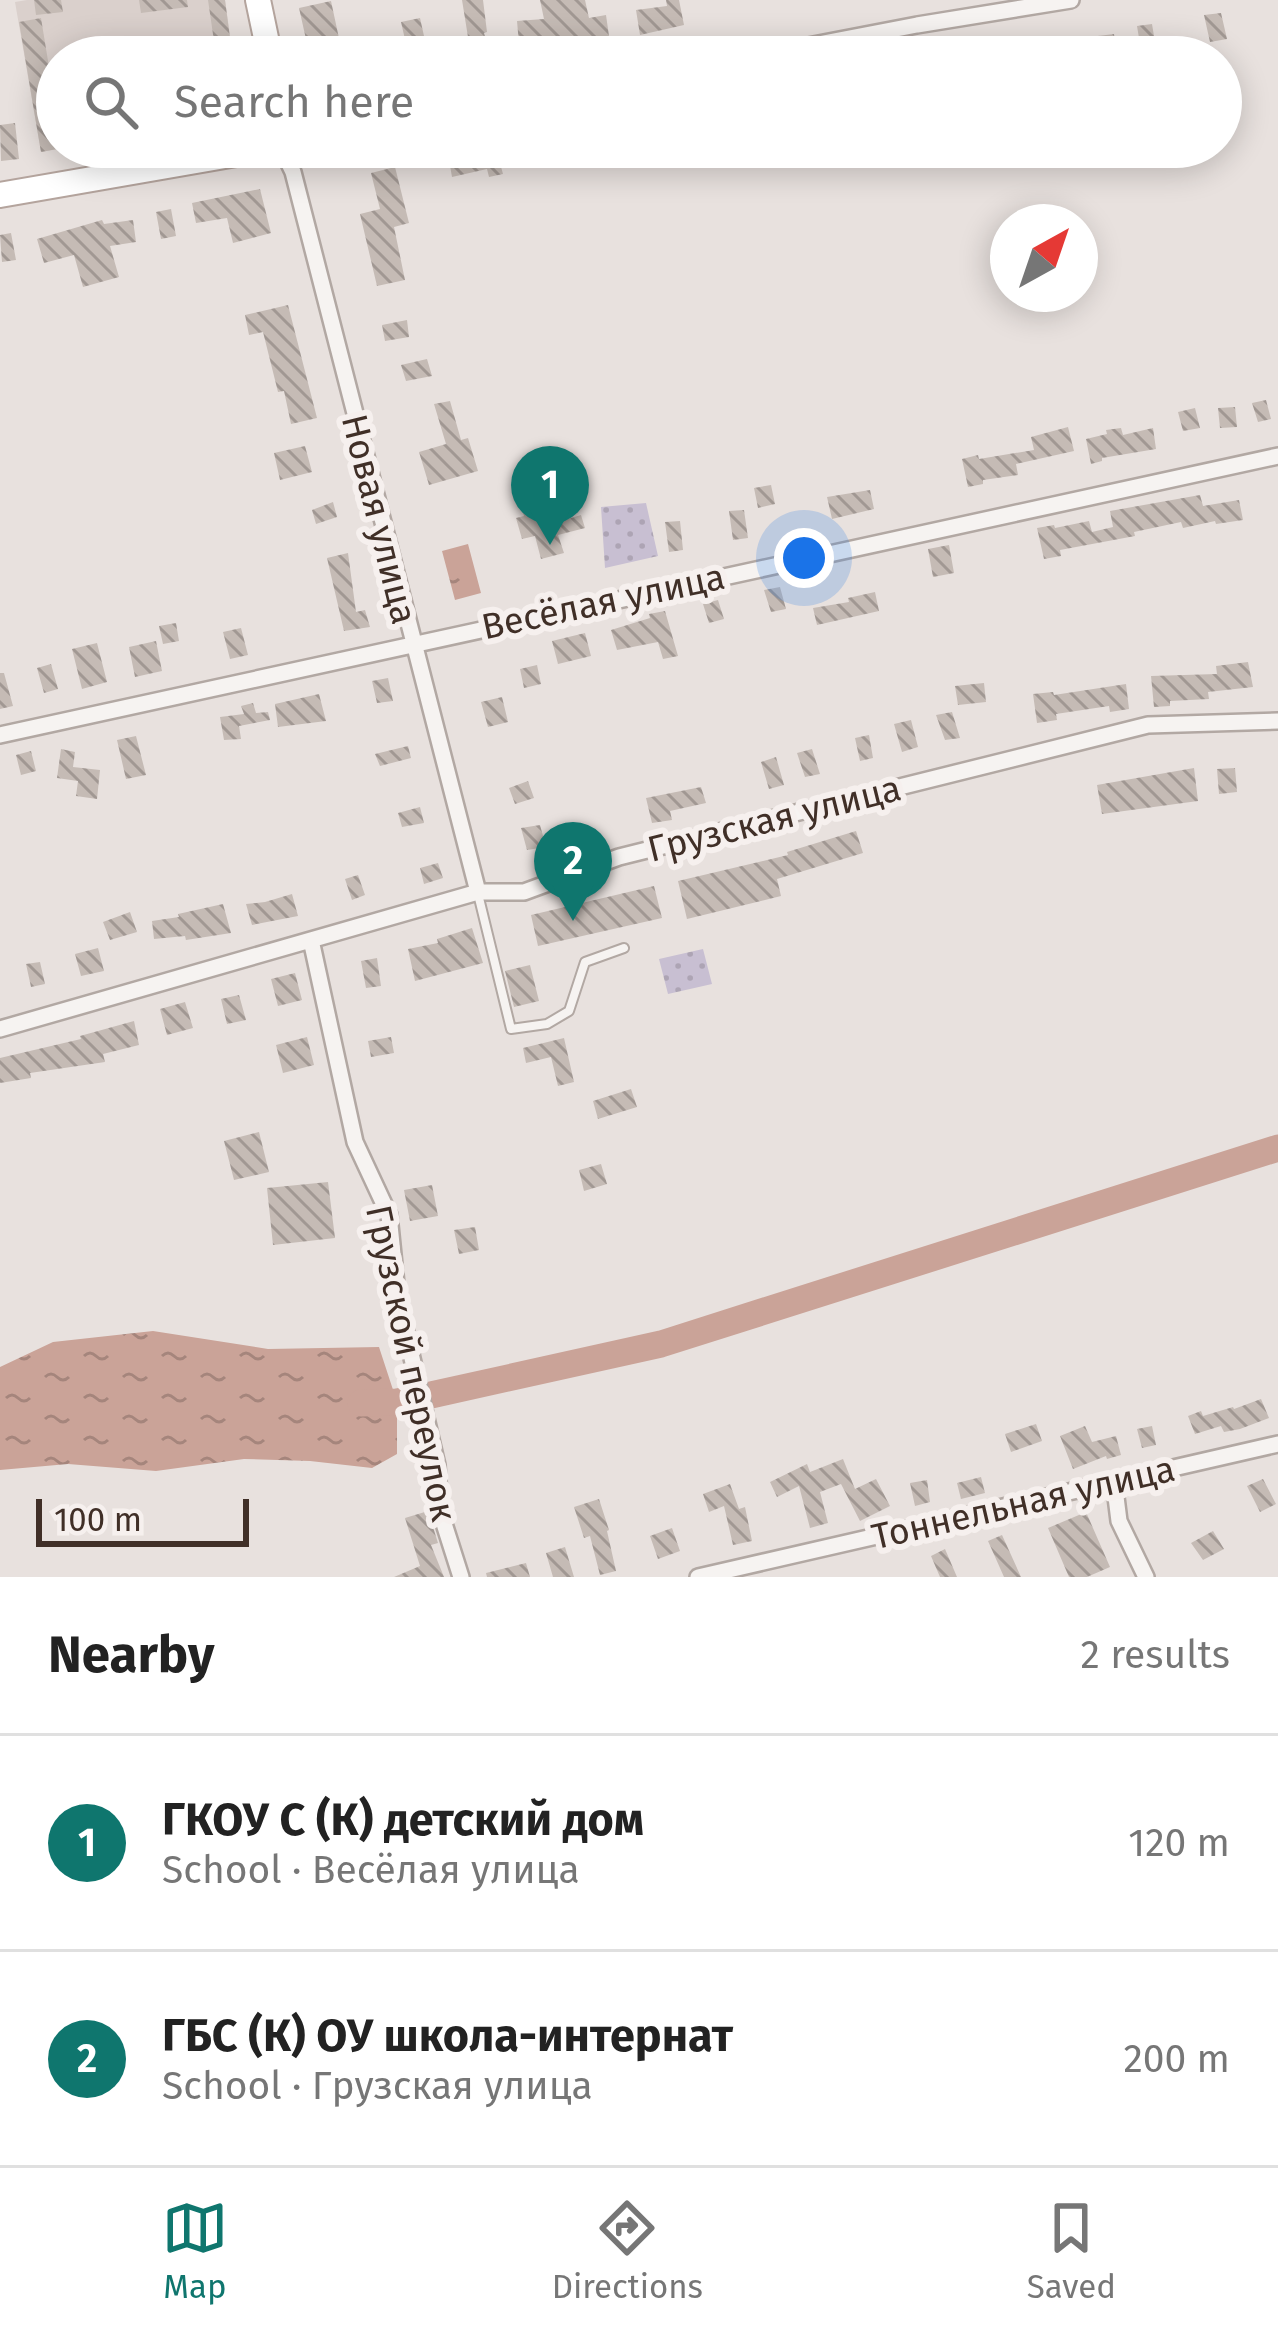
<!DOCTYPE html>
<meta charset="utf-8">
<style>
body{margin:0;font-family:"Fira Sans",sans-serif;background:#f2f2f2;color:#222}
.compass{position:absolute;left:990px;top:204px;width:108px;height:108px;border-radius:50%;background:#fff;box-shadow:0 6px 30px #0003;rotate:40deg}
.scale{position:absolute;left:36px;bottom:30px;width:213px;box-sizing:border-box;padding-left:12px;border:6px solid #402f27;border-top:0;font-size:33px;line-height:42px;white-space:nowrap;color:#402f27;-webkit-text-stroke:9px #f6f0ee;paint-order:stroke}
.you{position:absolute;left:804px;top:558px;width:42px;height:42px;margin:-30px;border:9px solid #fff;border-radius:50%;background:#1a73e8;box-shadow:0 0 0 18px #1a73e833}
.badge{display:grid;place-items:center;width:78px;height:78px;border-radius:50%;background:#0f766e;color:#fff;font-size:39px;font-weight:700}
.pin{position:absolute;translate:-50% -99px;filter:drop-shadow(0 3px 6px #0008)}
.pin::after{content:'';position:absolute;top:63px;width:42px;height:36px;background:inherit;clip-path:polygon(0 0,100% 0,50% 100%)}
.list{margin:0;padding:0;list-style:none}
h2{display:flex;justify-content:space-between;align-items:center;height:156px;margin:0;padding:0 48px;font-size:51px}
h2 small{font-size:39px;font-weight:400;color:#767676}
.list li{display:grid;grid-template-columns:78px 1fr auto;gap:36px;align-items:center;box-sizing:border-box;height:216px;padding:0 48px;border-top:3px solid #e0e0e0}
.list b{display:block;font-size:45px;white-space:nowrap}
.list p{margin:0;font-size:39px;white-space:nowrap;color:#767676}
.list em{font-size:39px;font-style:normal;color:#767676}
.icon{flex:none;width:66px;height:66px;fill:none;stroke:currentColor;stroke-width:2;stroke-linecap:round;stroke-linejoin:round}
.map{position:relative;flex:none;width:1278px;height:1577px;overflow:hidden}
.search{position:absolute;background:#fff;box-shadow:0 6px 30px #0003;left:36px;right:36px;top:36px;height:132px;display:flex;align-items:center;gap:30px;box-sizing:border-box;padding:0 42px;border-radius:66px;color:#767676;font-size:45px}
.sheet{height:588px;background:#fff}
nav{display:flex;justify-content:space-around;align-items:center;box-sizing:border-box;height:168px;border-top:3px solid #e0e0e0;background:#fff;font-size:33px;color:#767676}
nav a{display:grid;justify-items:center;gap:6px}
nav .on{color:#0f766e}
.map>svg:first-child{display:block}
.built{fill:#dad0cc}
.green{fill:url(#green-dots)}
.water{fill:url(#water-ripples)}
.lines{fill:none;stroke-linecap:round;stroke-linejoin:round}
.river{stroke:#caa398;stroke-width:27}
.building{fill:url(#building-back-hatch)}
.lane-casing{stroke:#b2a8a3;stroke-width:12}
.street-casing{stroke:#b2a8a3;stroke-width:20}
.primary-casing{stroke:#b4a49d;stroke-width:28}
.lane{stroke:#f6f3f1;stroke-width:8}
.street{stroke:#f6f3f1;stroke-width:15}
.primary{stroke:#fff;stroke-width:24}
.labels{text-anchor:middle;stroke-width:12;stroke-linejoin:round;paint-order:stroke}
.street-label{font-size:36px;fill:#402f27;stroke:#f6f0ee}
</style>
<div class="map">
<svg width="1278" height="1577" viewBox="0 0 1278 1577">
<defs>
<pattern id="green-dots" width="8" height="8" patternUnits="userSpaceOnUse" patternTransform="scale(3)"><rect width="8" height="8" fill="#c8bfd2"/><path d="M2 2h.1M6 6h.1" fill="none" stroke="#ada4b4" stroke-width="1.8" stroke-linecap="round"/></pattern>
<pattern id="water-ripples" width="26" height="14" patternUnits="userSpaceOnUse" patternTransform="scale(3)"><rect width="26" height="14" fill="#caa398"/><path d="M2 4q2-2 4 0t4 0M15 11q2-2 4 0t4 0" fill="none" stroke="#a5857c"/></pattern>
<pattern id="building-back-hatch" width="6" height="6" patternUnits="userSpaceOnUse" patternTransform="scale(3)"><rect width="6" height="6" fill="#c5bbb5"/><path d="M-1 5l2 2M0 0l6 6M5-1l2 2" fill="none" stroke="#a19893"/></pattern>
</defs>
<rect width="100%" height="100%" fill="#e8e1de"/>
<path class="built" d="M27,0H225L233,57H57V147H69L41,152L15,2Z"/>
<path class="green" d="M646,503L658,556L605,568L601,507Z
M703,949L712,984L668,994L659,959Z"/>
<path class="water" d="M468,544L481,593L455,600L442,551Z
M153,1331L268,1349L379,1347L397,1402V1454L372,1468L310,1461L244,1459L156,1471L68,1464L0,1470V1367L53,1342Z"/>
<g class="lines">
<path class="river" d="M431,1395L661,1344L1278,1148
M361,1403L397,1402L412,1399"/>
</g>
<path class="building" d="M34,0H61L63,12L36,15Z
M139,0H187L188,7L141,13Z
M208,0H225L232,53L216,55Z
M462,0H483L487,32L484,33L491,57H446L444,41L468,37Z
M540,0H585L589,18L606,15L609,36L587,39V46L520,55L517,21L544,19Z
M666,0H679L684,25L640,35L636,10L667,6Z
M331,1L343,57H310L299,8Z
M1221,13L1227,39L1210,42L1204,15Z
M41,18L57,116V149L41,152L19,22Z
M420,18L428,54L409,57L401,22Z
M1152,24L1156,48L1141,50L1137,26Z
M1114,34L1117,57H1101L1098,36Z
M1065,39L1069,57H1051L1049,42Z
M15,123L19,159L1,161L0,125Z
M517,147H535L537,158L500,163L503,174L489,177L487,169L452,177L449,160L462,156L463,160L517,149Z
M395,167L409,223L394,227L405,280L377,286L360,214L380,209L371,173Z
M260,189L271,233L233,243L227,218L196,223L192,203Z
M171,209L176,236L161,239L156,212Z
M102,220L104,224L133,220L136,242L110,246L119,277L83,287L74,255L44,263L37,239Z
M11,233L16,260L2,262L0,235Z
M288,305L317,418L291,424L284,391L278,392L263,332L249,335L245,315Z
M407,320L409,337L385,341L382,325Z
M427,359L432,376L406,381L401,365Z
M1266,400L1271,419L1258,422L1252,403Z
M450,401L461,440L468,438L478,471L429,485L419,452L446,444L434,404Z
M1235,407L1237,427L1220,428L1218,408Z
M1195,408L1200,428L1183,431L1178,412Z
M1068,427L1074,451L1016,464L1018,475L983,480V484L968,487L962,459L978,455L979,459L1034,450L1031,437Z
M1121,428L1123,435L1153,428L1156,449L1102,458V461L1091,464L1086,439L1107,434L1106,430Z
M305,446L312,472L280,480L274,453Z
M547,483L558,522L581,515L585,528L558,535L564,553L541,559L535,536L522,539L516,518L524,516L517,491Z
M771,485L775,504L758,508L754,488Z
M870,490L874,509L832,519L827,497Z
M1200,495L1203,506L1239,500L1243,520L1216,524L1215,521L1183,528L1181,522L1134,532L1135,536L1060,550L1061,556L1044,559L1037,528L1054,525L1055,528L1089,521L1092,532L1113,527L1110,511Z
M333,502L337,517L316,524L312,510Z
M744,510L748,538L733,540L729,511Z
M680,521L683,550L669,552L665,522Z
M949,545L954,573L933,577L928,549Z
M348,553L356,612L365,610L370,627L344,631L327,558Z
M780,587L786,609L771,612L764,590Z
M875,592L879,611L817,625L813,608L849,602L848,598Z
M718,600L724,619L709,623L703,604Z
M665,611L678,656L663,659L658,642L617,650L611,630L650,618L649,614Z
M176,623L179,641L163,644L159,626Z
M241,628L248,655L230,659L223,632Z
M585,633L591,656L558,664L552,641Z
M156,641L162,671L135,677L129,647Z
M97,643L107,682L82,689L72,649Z
M1248,662L1253,687L1208,692L1209,699L1170,701V706L1154,707L1151,676L1217,674L1216,666Z
M51,664L58,689L44,693L37,668Z
M537,665L541,684L524,688L520,669Z
M0,673H4L13,706L0,709Z
M388,678L393,701L377,703L372,681Z
M984,683L986,702L958,705L955,686Z
M1126,684L1129,709L1110,712L1109,706L1056,714L1057,720L1037,723L1033,694L1053,692L1054,695Z
M319,694L326,721L278,727L275,704Z
M502,697L508,722L488,727L481,702Z
M253,703L256,713L268,712L270,720L239,726L241,739L224,740L220,717L244,714L241,706Z
M952,712L960,738L945,740L936,715Z
M911,720L918,747L902,752L894,724Z
M869,735L873,758L860,761L855,738Z
M136,736L146,775L126,779L117,740Z
M408,746L411,758L380,766L375,754Z
M61,749L75,752L73,767L100,770L97,799L76,796L78,781L57,778Z
M812,749L820,774L805,777L797,753Z
M31,751L36,771L21,775L16,755Z
M776,757L784,785L769,789L761,762Z
M1194,768L1198,801L1102,814L1097,785Z
M1235,768L1237,792L1219,794L1217,769Z
M528,781L534,798L515,804L509,788Z
M701,787L706,803L670,811L672,820L652,823L646,798Z
M420,807L424,823L402,827L398,813Z
M540,825L546,847L527,850L521,828Z
M856,831L863,853L777,879L781,896L687,919L678,881L788,855L787,852Z
M438,863L443,878L424,884L420,868Z
M358,875L365,895L352,900L345,879Z
M654,886L662,918L538,946L531,915Z
M292,894L298,916L252,925L246,904L265,902Z
M223,904L231,933L186,940L185,936L154,939L152,921L179,917L178,914Z
M130,912L137,932L110,940L103,922Z
M472,928L483,963L415,981L408,949L438,943L437,939Z
M98,948L104,971L81,976L75,954Z
M377,958L381,986L366,988L361,961Z
M40,962L45,984L31,987L26,964Z
M530,965L539,1001L514,1007L505,971Z
M295,973L302,1000L278,1006L271,979Z
M239,995L246,1020L227,1024L221,999Z
M185,1002L193,1028L167,1035L160,1009Z
M134,1021L139,1045L103,1054L105,1062L30,1073L31,1078L0,1083V1058L81,1039L80,1036Z
M307,1037L314,1065L283,1073L276,1045Z
M391,1037L394,1053L371,1057L368,1041Z
M564,1038L574,1082L558,1086L551,1057L526,1063L523,1048Z
M631,1089L637,1107L598,1119L593,1101Z
M259,1132L269,1172L234,1180L224,1141Z
M601,1164L607,1184L584,1191L579,1170Z
M328,1182L335,1238L273,1245L267,1188Z
M432,1185L438,1216L410,1221L404,1190Z
M475,1227L479,1250L459,1254L454,1230Z
M1261,1399L1269,1418L1240,1429L1224,1432L1221,1426L1195,1434L1188,1416L1201,1411L1203,1416L1233,1407L1234,1409Z
M1036,1424L1042,1441L1011,1452L1005,1434Z
M1085,1426L1092,1442L1116,1436L1121,1455L1107,1459L1106,1456L1073,1469L1060,1436Z
M1152,1426L1156,1445L1142,1448L1137,1429Z
M843,1459L855,1489L876,1479L890,1506L860,1521L841,1484L820,1492L828,1523L810,1528L799,1486L777,1497L770,1482L807,1464L810,1472Z
M981,1477L985,1493L961,1499L957,1483Z
M1263,1479L1276,1504L1260,1512L1247,1486Z
M927,1480L930,1502L915,1506L910,1483Z
M730,1484L739,1509L745,1507L752,1541L733,1545L724,1506L709,1512L703,1494Z
M599,1499L609,1530L607,1531L616,1571L600,1575L590,1536L584,1538L574,1507Z
M428,1511L438,1543L431,1545L444,1577H394L420,1566L405,1518Z
M1086,1512L1110,1567L1087,1577H1069L1048,1528Z
M672,1528L680,1551L658,1559L650,1536Z
M1213,1531L1224,1549L1203,1560L1191,1543Z
M1002,1535L1021,1577H1004L988,1541Z
M565,1547L574,1577H553L546,1553Z
M945,1549L957,1577H940L931,1556Z
M526,1563L530,1577H487L486,1573Z"/>
<g class="lines">
<g class="lane-casing">
<path id="lane" d="M478,894L511,1029L547,1024L569,1011L585,962L624,948"/>
</g>
<g class="street-casing">
<path id="street" d="M751,57L917,25L1071,0
M281,147L293,172L478,892
M0,735L1278,456
M311,940L355,1142L389,1215L397,1294L437,1465L440,1511L461,1577
M0,1029L478,892H524L619,857L1148,725L1278,721
M1114,1481L1119,1521L1146,1577
M698,1577L1278,1444"/>
</g>
<g class="primary-casing">
<path id="primary" d="M258,0L270,57
M0,195L248,152L264,147"/>
</g>
<use href="#lane" class="lane"/>
<use href="#street" class="street"/>
<use href="#primary" class="primary"/>
</g>
<g class="labels">
<g class="street-label">
<text transform="translate(380 519) rotate(76)" y="13">Новая улица</text>
<text transform="translate(603 601) rotate(-12)" y="13">Весёлая улица</text>
<text transform="translate(774 818) rotate(-14)" y="13">Грузская улица</text>
<text transform="translate(412 1363) rotate(78)" y="13">Грузской переулок</text>
<text transform="translate(1023 1502) rotate(-13)" y="13">Тоннельная улица</text>
</g>
</g>
</svg>
<svg class="compass" viewBox="-18 -18 36 36"><path d="M0-13l5 13h-10z" fill="#e53935"/><path d="M0 13l5-13h-10z" fill="#767676"/></svg>
<div class="scale">100 m</div>
<div class="you"></div>
<div class="pin badge" style="left:550px;top:545px">1</div>
<div class="pin badge" style="left:573px;top:921px">2</div>
<div class="search"><svg class="icon" aria-label="search" viewBox="0 0 24 24"><circle cx="10" cy="10" r="6"/><path d="M15 15l6 6"/></svg>Search here</div>
</div>
<section class="sheet">
<h2>Nearby<small>2 results</small></h2>
<ul class="list">
<li><span class="badge">1</span><div><b>ГКОУ С (К) детский дом</b><p>School · Весёлая улица</p></div><em>120 m</em></li>
<li><span class="badge">2</span><div><b>ГБС (К) ОУ школа-интернат</b><p>School · Грузская улица</p></div><em>200 m</em></li>
</ul>
</section>
<nav>
<a class="on"><svg class="icon" aria-label="map" viewBox="0 0 24 24"><path d="M3 6l6-2 6 2 6-2v14l-6 2-6-2-6 2zM9 4v14M15 6v14"/></svg>Map</a>
<a><svg class="icon" aria-label="directions" viewBox="0 0 24 24"><path d="M12 3l9 9-9 9-9-9zM9 14v-3h6M13 9l2 2-2 2"/></svg>Directions</a>
<a><svg class="icon" aria-label="saved" viewBox="0 0 24 24"><path d="M7 4h10v16l-5-4-5 4z"/></svg>Saved</a>
</nav>
